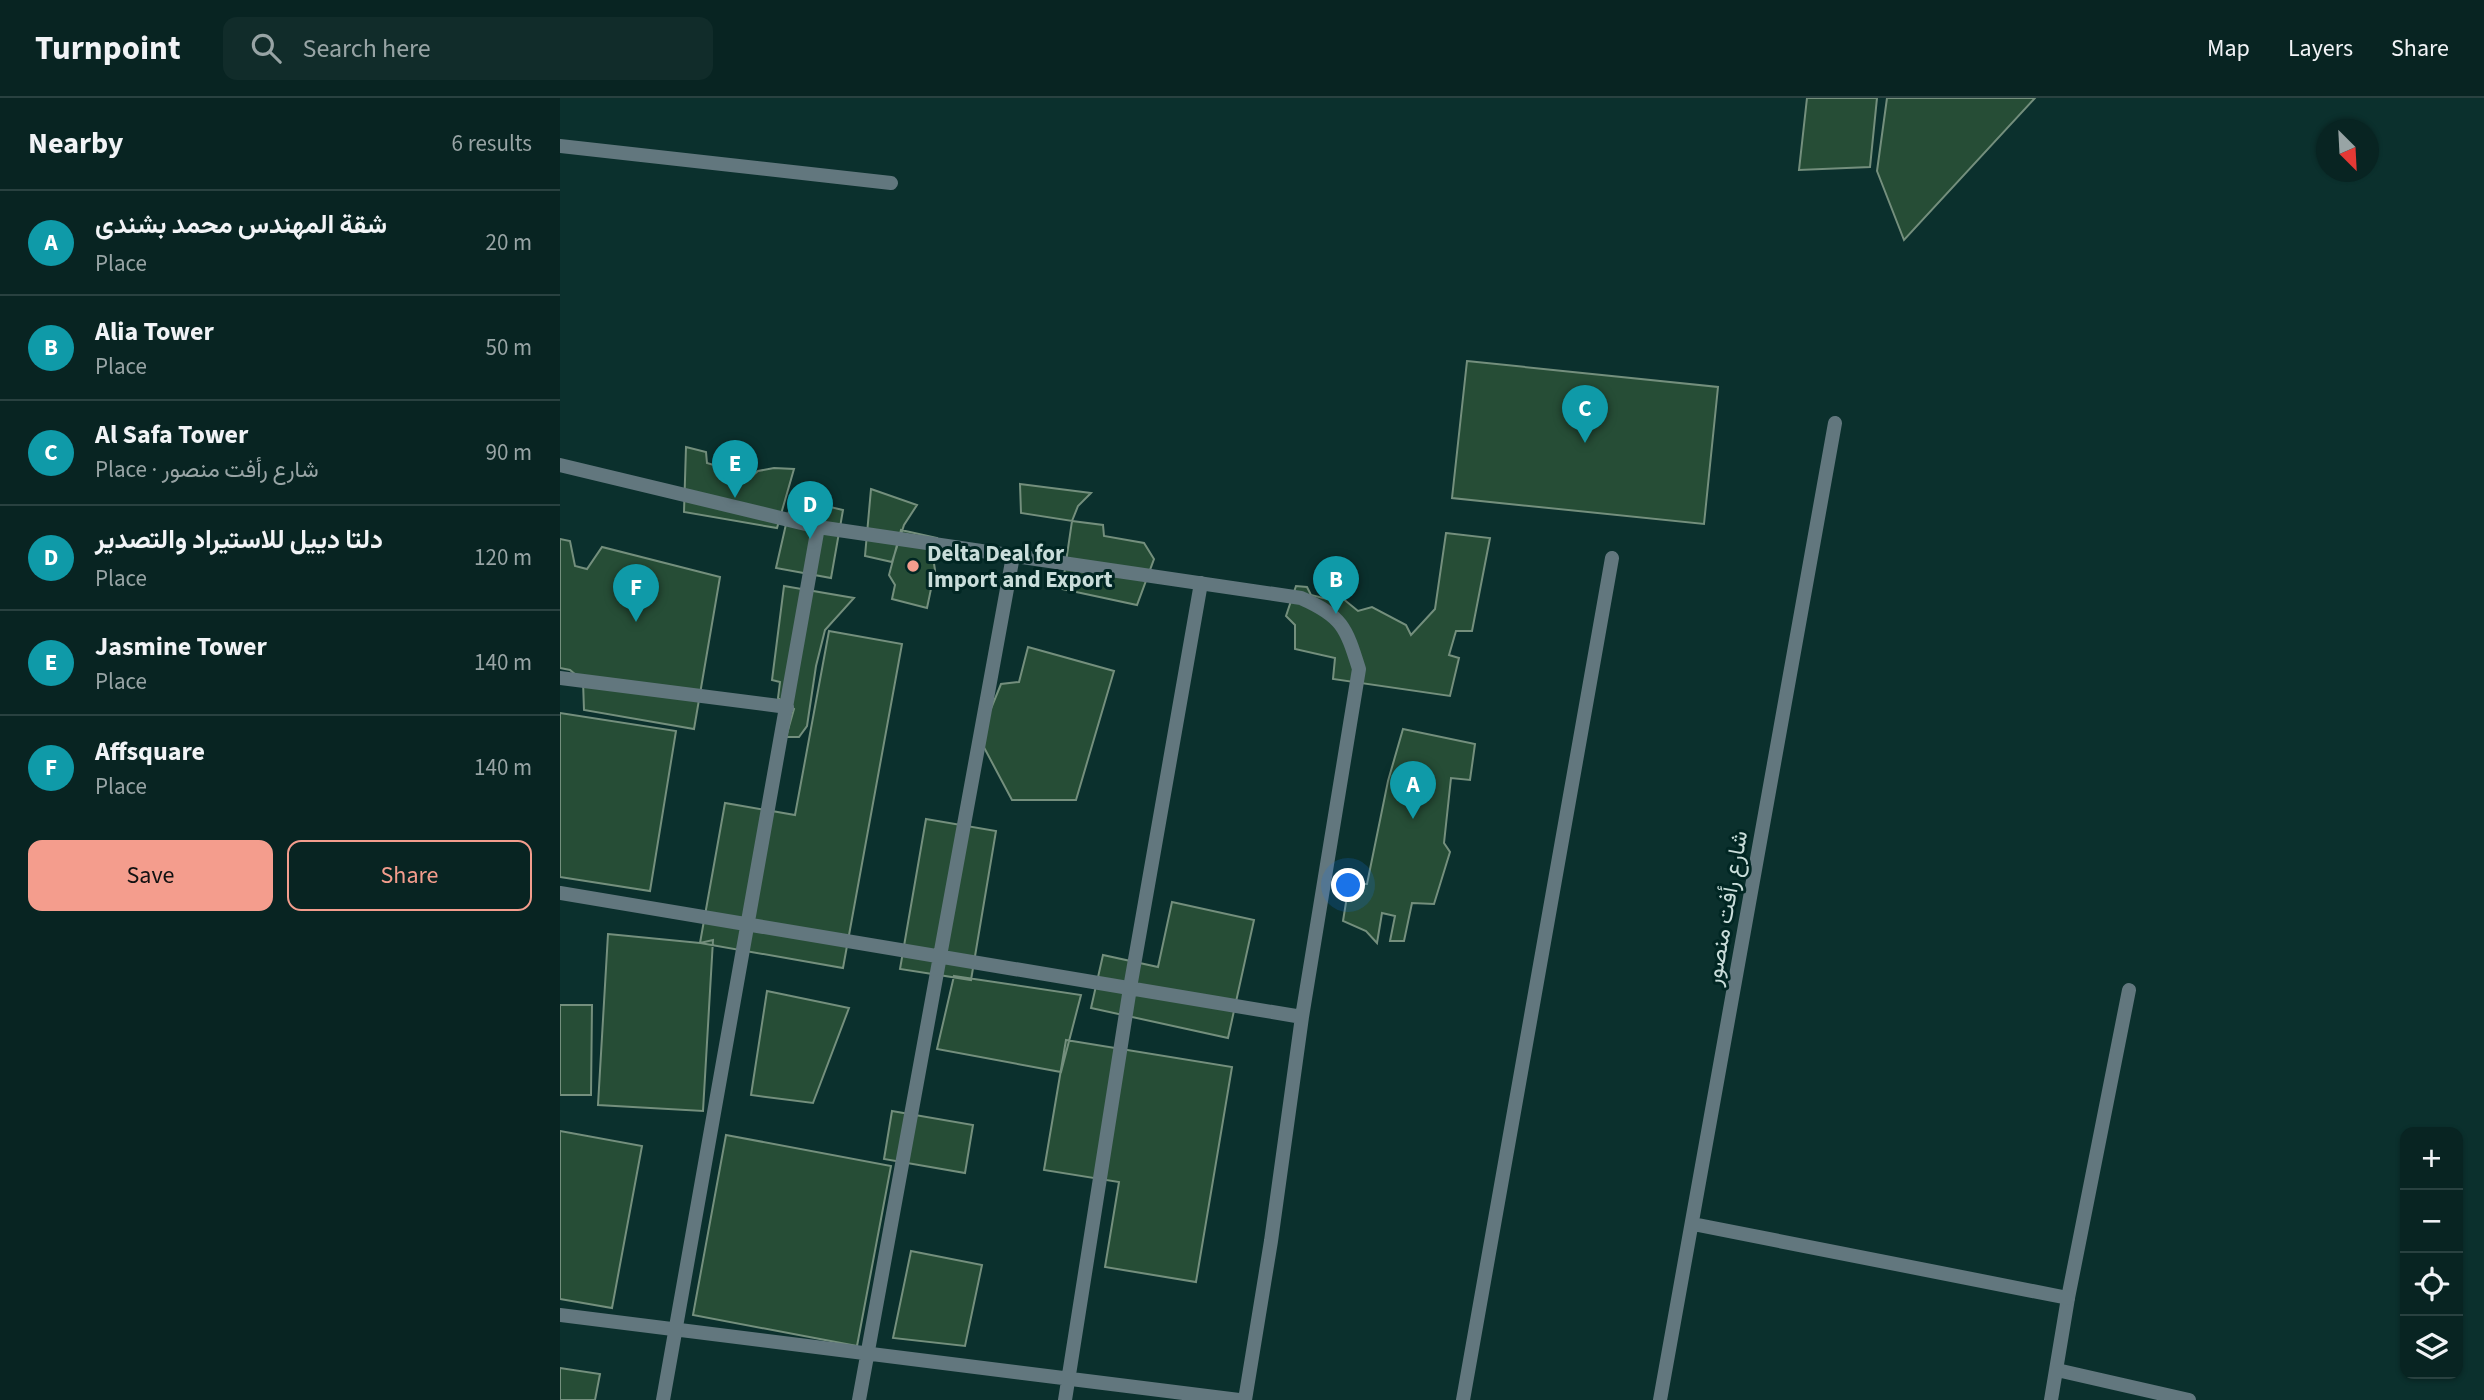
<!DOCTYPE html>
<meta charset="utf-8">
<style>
body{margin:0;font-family:"Source Sans 3",Vazirmatn,sans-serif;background:#112c2a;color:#f1f3f6}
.controls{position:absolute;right:21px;bottom:21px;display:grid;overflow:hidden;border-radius:14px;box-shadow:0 2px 5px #0004}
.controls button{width:63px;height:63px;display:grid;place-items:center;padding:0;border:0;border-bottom:2px solid #294140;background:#082422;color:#f1f3f6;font:35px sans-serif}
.compass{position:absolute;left:1756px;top:21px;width:63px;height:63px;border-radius:50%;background:#082422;box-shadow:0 2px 5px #0004;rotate:156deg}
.you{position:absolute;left:789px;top:788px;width:24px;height:24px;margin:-18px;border:5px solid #fff;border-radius:50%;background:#1a73e8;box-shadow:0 0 0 10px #1a73e833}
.badge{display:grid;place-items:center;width:46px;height:46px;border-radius:50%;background:#f49d8d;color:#fff;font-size:23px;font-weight:700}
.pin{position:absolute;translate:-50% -58px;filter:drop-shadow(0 2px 4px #0008)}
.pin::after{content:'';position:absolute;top:37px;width:24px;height:21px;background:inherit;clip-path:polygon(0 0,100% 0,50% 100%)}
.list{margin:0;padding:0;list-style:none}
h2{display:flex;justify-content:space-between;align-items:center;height:91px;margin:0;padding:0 28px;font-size:30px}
h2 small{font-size:23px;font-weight:400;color:#98a4a5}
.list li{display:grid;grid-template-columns:46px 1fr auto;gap:21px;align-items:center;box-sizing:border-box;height:105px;padding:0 28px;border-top:2px solid #294140}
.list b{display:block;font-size:26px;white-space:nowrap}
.list p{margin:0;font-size:23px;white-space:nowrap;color:#98a4a5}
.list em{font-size:23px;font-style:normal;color:#98a4a5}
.actions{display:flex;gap:14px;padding:21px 28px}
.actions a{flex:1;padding:16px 0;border:2px solid #f49d8d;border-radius:14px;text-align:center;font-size:24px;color:#f49d8d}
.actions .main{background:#f49d8d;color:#111}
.icon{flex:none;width:38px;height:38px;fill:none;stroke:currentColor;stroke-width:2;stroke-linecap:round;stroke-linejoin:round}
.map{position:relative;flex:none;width:1924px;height:1302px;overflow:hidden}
header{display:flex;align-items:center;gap:42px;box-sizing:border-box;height:98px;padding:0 35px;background:#082422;border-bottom:2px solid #294140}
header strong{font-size:33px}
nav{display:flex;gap:38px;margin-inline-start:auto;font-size:24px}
.search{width:490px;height:63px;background:#112c2a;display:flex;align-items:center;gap:18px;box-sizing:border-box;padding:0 24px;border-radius:14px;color:#98a4a5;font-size:26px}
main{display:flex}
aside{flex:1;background:#082422}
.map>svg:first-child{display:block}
.building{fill:#264d36;stroke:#748f7d;stroke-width:2}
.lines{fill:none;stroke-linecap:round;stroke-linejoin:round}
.service{stroke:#62777e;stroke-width:14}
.minor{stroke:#62777e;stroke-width:14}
.poi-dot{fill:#f49d8d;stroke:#012623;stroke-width:2.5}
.labels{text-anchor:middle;stroke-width:6;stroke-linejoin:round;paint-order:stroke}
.poi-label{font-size:23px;font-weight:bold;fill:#c9ddda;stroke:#012623;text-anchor:start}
.street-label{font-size:23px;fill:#c9ddda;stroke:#012623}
</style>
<header>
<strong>Turnpoint</strong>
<div class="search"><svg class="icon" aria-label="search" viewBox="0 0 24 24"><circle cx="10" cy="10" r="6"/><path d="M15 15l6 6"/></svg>Search here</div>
<nav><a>Map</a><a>Layers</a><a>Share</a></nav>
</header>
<main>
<aside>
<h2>Nearby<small>6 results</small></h2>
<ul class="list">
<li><span class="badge" style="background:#0f9aa8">A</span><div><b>شقة المهندس محمد بشندى</b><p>Place</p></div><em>20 m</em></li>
<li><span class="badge" style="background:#0f9aa8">B</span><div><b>Alia Tower</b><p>Place</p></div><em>50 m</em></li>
<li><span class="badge" style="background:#0f9aa8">C</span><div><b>Al Safa Tower</b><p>Place · شارع رأفت منصور</p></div><em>90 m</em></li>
<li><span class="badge" style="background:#0f9aa8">D</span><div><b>دلتا دييل للاستيراد والتصدير</b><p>Place</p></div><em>120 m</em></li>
<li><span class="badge" style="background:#0f9aa8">E</span><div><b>Jasmine Tower</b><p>Place</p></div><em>140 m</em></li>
<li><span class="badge" style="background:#0f9aa8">F</span><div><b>Affsquare</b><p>Place</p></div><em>140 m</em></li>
</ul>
<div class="actions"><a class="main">Save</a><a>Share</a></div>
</aside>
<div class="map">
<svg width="1924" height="1302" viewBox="0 0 1924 1302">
<rect width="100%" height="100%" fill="#0b302d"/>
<path class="building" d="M1247,0H1317L1310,69L1239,72Z
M1327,0H1475L1344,142L1317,73Z
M907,263L1158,289L1144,426L892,400Z
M126,349L146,354L147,365L173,373L174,384L184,385L198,373L214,370L234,371L217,430L124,414Z
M460,386L531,395L518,408L512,423L461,415Z
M311,391L357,407L344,427L332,464L305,458Z
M232,400L283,412L271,480L216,470Z
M512,423L543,427L544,438L584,445L594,461L577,507L502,491Z
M341,432L377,440L373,459L375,472L367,510L332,501L335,487L329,477Z
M886,435L930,440L912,533H896L889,557L899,560L890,598L773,581L775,560L735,551V527L726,518L736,488L747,489L751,497L767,501L776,495L798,513L812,509L846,527L851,537L875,511Z
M0,441L10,443L15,468L27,471L42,449L160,479L134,631L24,612L23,583L10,572L0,570Z
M224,488L294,500L265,532L256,568L247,628L239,639H226L234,611L218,600L220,584L212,582Z
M269,533L342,546L283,870L140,845L165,705L235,717Z
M468,549L554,573L516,702H452L419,640L441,586L459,584Z
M0,615L116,633L90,793L0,779Z
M843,631L915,646L910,682L891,680L884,745L890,754L874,806L852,805L844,843H830L835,818L822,815L817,845L806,833L783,823L789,786H807L828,683Z
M366,721L436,733L411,882L340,871Z
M612,804L694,822L668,940L531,910L543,857L598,869Z
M48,836L140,845L153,842L143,1013L38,1007Z
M394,878L521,897L501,974L377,951Z
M207,893L289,910L253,1005L191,997Z
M0,907H32L31,997H0Z
M506,942L672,969L636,1184L545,1169L559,1084L484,1072Z
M332,1013L413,1027L405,1075L324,1061Z
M0,1033L82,1048L52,1210L0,1201Z
M166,1037L331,1068L297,1248L133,1217Z
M351,1153L422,1167L405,1248L333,1240Z
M0,1270L40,1276L35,1302H0Z"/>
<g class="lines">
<path class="service" d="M1497,1272L1629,1302
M1491,1302L1508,1200L1569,892"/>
<path class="minor" d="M0,48L331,85
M0,367L258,429L741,500C782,518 786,529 799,571L742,919L711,1143L685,1302
M0,580L227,609
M0,795L742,919
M1133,1126L1508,1200
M0,1217L679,1302
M103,1302L258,429
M299,1302L453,458
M505,1302L570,890L641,485
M903,1302L1052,460
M1100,1302L1275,325"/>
</g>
<circle class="poi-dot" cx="353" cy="468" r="7"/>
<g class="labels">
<g class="poi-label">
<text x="367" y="463">Delta Deal for<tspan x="367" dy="26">Import and Export</tspan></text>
</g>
<g class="street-label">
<text transform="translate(1166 810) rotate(-80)" y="8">شارع رأفت منصور</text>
</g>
</g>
</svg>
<div class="controls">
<button>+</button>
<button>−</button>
<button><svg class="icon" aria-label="locate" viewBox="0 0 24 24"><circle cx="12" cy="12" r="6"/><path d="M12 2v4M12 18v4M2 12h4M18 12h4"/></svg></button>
<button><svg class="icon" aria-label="layers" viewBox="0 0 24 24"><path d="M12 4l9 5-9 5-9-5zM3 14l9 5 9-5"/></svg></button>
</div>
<svg class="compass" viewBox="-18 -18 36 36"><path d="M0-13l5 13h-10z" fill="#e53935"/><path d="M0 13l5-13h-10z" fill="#98a4a5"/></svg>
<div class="you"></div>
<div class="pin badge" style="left:853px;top:721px;background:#0f9aa8">A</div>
<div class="pin badge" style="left:776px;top:516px;background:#0f9aa8">B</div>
<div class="pin badge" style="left:1025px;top:345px;background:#0f9aa8">C</div>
<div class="pin badge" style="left:250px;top:441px;background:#0f9aa8">D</div>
<div class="pin badge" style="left:175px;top:400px;background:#0f9aa8">E</div>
<div class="pin badge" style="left:76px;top:524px;background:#0f9aa8">F</div>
</div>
</main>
